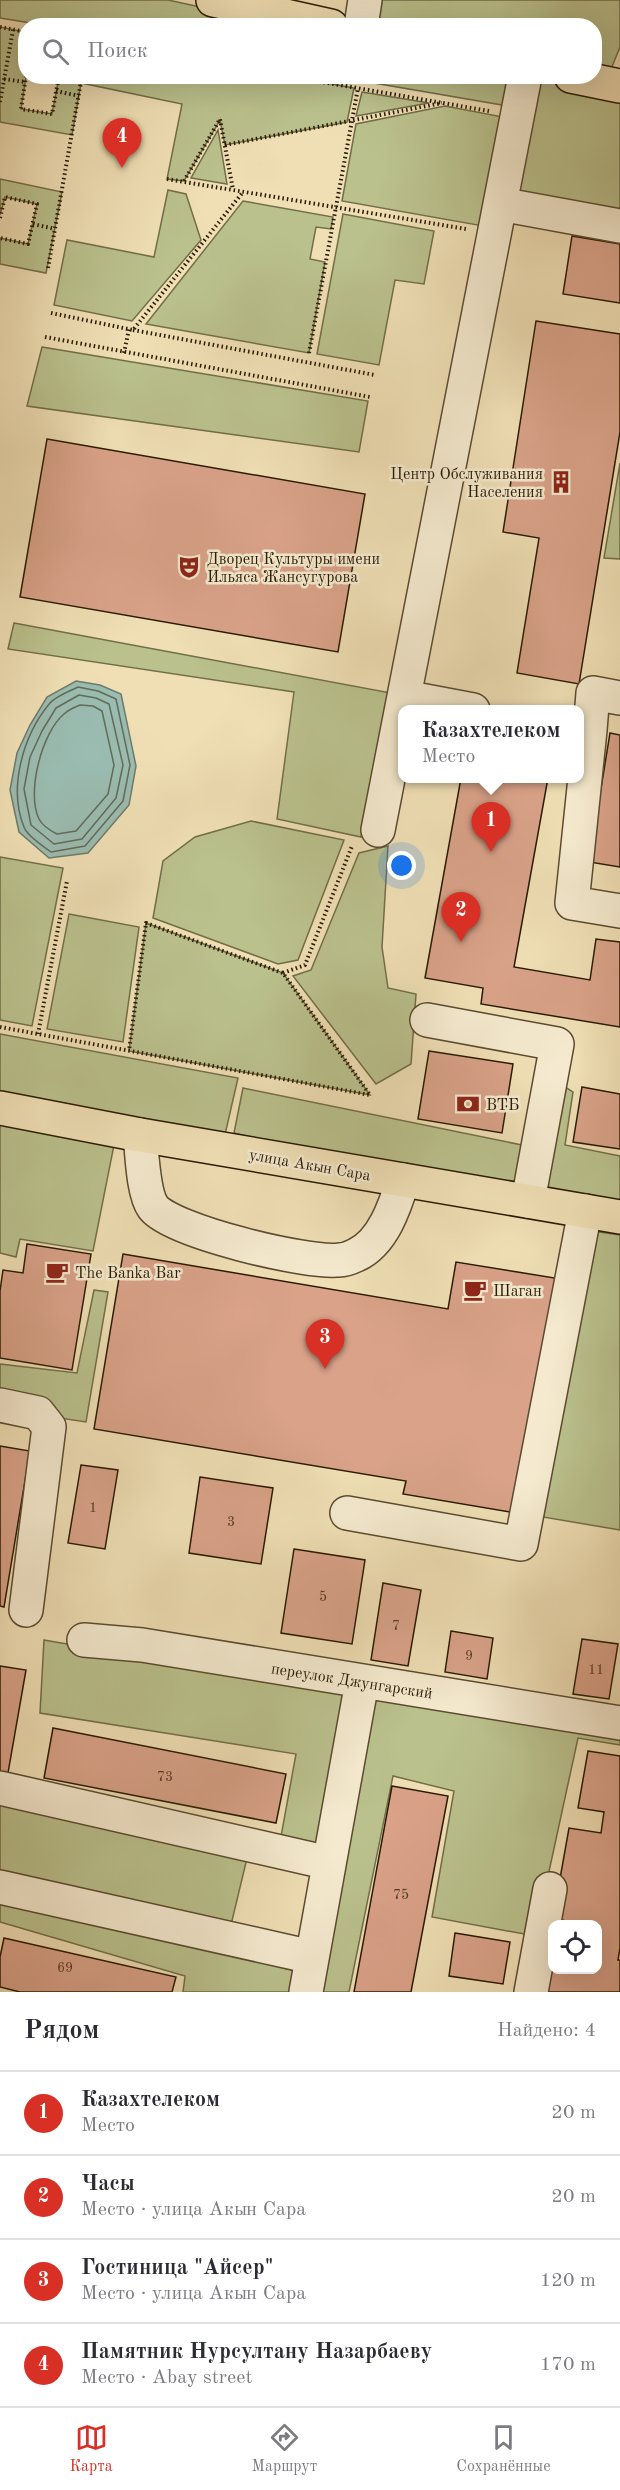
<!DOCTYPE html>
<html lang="ru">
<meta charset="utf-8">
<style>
body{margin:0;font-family:"Old Standard TT",serif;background:#f2f2f3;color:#2b2b33}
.controls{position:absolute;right:18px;bottom:18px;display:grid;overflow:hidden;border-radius:12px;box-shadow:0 6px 24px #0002}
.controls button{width:54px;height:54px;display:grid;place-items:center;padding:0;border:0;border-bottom:2px solid #e1e1e2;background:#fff;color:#2b2b33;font:30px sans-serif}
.you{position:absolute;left:402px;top:866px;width:21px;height:21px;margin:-15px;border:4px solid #fff;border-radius:50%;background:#1a73e8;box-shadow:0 0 0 9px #1a73e833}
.badge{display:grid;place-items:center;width:39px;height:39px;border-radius:50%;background:#d93025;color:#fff;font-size:20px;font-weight:700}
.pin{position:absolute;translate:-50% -50px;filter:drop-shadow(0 2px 3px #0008)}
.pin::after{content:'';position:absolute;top:32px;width:21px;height:18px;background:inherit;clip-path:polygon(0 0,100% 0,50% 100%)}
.popup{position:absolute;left:398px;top:705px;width:186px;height:78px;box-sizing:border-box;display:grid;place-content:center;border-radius:12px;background:#fff;filter:drop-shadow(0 2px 4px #0005);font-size:20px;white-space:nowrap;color:#7c7c81}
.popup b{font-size:22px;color:#2b2b33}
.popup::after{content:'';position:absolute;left:50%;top:100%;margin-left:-12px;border:12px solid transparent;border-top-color:#fff}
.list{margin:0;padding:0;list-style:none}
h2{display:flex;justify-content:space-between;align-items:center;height:78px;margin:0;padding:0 24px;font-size:26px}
h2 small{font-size:20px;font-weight:400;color:#7c7c81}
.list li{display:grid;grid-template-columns:39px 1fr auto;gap:18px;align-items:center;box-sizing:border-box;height:84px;padding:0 24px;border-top:2px solid #e1e1e2}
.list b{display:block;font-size:22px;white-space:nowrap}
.list p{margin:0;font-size:20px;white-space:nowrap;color:#7c7c81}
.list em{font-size:20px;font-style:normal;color:#7c7c81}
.icon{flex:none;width:33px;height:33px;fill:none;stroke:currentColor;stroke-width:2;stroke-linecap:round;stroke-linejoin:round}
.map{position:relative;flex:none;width:620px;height:1992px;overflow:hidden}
.search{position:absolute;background:#fff;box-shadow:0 6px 24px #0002;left:18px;right:18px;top:18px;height:66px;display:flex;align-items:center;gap:15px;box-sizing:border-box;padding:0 21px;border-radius:24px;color:#7c7c81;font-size:22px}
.sheet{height:414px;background:#fff}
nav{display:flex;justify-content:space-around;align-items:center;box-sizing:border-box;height:84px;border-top:2px solid #e1e1e2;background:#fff;font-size:16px;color:#7c7c81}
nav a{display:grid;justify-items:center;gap:3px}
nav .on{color:#d93025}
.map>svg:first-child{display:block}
.green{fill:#bac18d;stroke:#726e48;stroke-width:1.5}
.water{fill:#9abcb1;stroke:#6d7b6b;stroke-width:1.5}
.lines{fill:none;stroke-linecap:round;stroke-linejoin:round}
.shore{stroke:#626b5a;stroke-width:1.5}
.building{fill:#d9a289;stroke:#291a03;stroke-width:1.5}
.minor-casing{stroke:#5b4b30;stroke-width:36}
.major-casing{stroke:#291a03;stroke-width:36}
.path{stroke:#291a03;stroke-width:4;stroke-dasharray:1.5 3;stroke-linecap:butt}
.minor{stroke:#f5eacf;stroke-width:33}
.major{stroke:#f0dfb5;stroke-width:33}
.labels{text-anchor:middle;stroke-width:5;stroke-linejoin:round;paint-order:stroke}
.number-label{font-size:14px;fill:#553c24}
.poi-label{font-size:16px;fill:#291a03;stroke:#f5eacf;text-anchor:start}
.street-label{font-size:16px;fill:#291a03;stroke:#f5eacf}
</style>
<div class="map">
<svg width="620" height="1992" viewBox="0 0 620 1992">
<rect width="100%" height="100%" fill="#f0dfb5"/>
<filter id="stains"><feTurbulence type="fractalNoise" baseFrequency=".00333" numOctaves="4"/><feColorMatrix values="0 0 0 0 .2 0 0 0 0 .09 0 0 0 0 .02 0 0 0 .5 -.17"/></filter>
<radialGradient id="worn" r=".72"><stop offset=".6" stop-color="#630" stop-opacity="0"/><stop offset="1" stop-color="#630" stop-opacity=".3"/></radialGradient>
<path class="green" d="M0,0H168L284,25H43L0,18Z
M377,0H620V47L609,74L595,71L594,26H378L374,25Z
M0,27L25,32L26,77L21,109L52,114L59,77L288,76L354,88L347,122L225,145L220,120L184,181L167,179L182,104L81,83L72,135L0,122Z
M339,77H509L508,106Z
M533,77L620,94V212L509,191Z
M362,92L429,103L356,116Z
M445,106L503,117L483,226L342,201L356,124Z
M218,130L227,184L191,178Z
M0,179L62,192L46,273L0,264V238L28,244L37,204L5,197L0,215Z
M168,190L186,194L201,240L132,321L54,305L67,240L154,257Z
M243,201L333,217L331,229L316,227L310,259L325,262L309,353L146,324Z
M343,214L434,231L424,284L395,280L379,365L317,354Z
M42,347L368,401L359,452L27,406Z
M620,463V559L604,558Z
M14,623L391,693L361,837L277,819L294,692L8,649Z
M251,821L344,840L298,960L278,964L153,918L163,861L195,837Z
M388,846L382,947L388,988L416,994L411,1064L376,1084L293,976L311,970L359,853Z
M0,857L63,868L32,1026L0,1020Z
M69,914L139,927L123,1042L47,1029Z
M146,923L283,973L370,1095L129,1051Z
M0,1034L238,1078L224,1139L0,1100Z
M559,1083L573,1092L565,1145L620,1156V1205L536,1190Z
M243,1088L527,1146L515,1199L234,1133Z
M0,1118L116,1135L93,1251L20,1239L16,1257L0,1253Z
M592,1231L620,1235V1530L537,1516Z
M94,1290L108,1292L86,1422L0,1409V1364L77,1373Z
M44,1640L346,1692L319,1850L280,1842L296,1754L40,1713Z
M370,1688L620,1727V1745L578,1738L535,1936L432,1917L454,1791L393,1776L349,1992H315Z
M0,1788L249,1850L230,1929L0,1885Z
M0,1889L302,1973L298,1992H183L185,1976L0,1922Z"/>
<path class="water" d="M76,681L100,685L121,694L136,766L129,805L88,853L49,858L19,832L10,790L17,753L30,725L47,697Z"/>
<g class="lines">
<path class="shore" d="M78,687L98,691L116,699L130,765L123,801L85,846L51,852C43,846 27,836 24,827C8,788 23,735 50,703C56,696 70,691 78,687Z
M79,695L96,698L109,704L123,765L116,798L82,839L54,844L31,825L24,789L30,757L42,731L56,708Z
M80,705L93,706L102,711L114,765L108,794L76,831L57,834C51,831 42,825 39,819C26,793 42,732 64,714C68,710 75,707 80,705Z"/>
</g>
<path class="building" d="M572,236L620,244V303L563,294Z
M536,321L620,334V432L579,684L517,673L539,538L503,532Z
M47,439L365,494L338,652L20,597Z
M610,733L620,735V867L589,862Z
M461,778H548L514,967L590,980L596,939L620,942V1027L481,1004L483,988L425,978Z
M429,1051L513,1064L502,1133L418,1119Z
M582,1087L620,1094V1149L573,1142Z
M27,1244L91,1254L72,1370L0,1358V1291L3,1270L23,1273Z
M123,1254L448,1309L456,1262L561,1279L522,1514L403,1494L406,1481L94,1429Z
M0,1446L30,1451L4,1607L0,1606Z
M81,1465L118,1470L105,1549L68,1543Z
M200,1477L273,1488L261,1564L189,1553Z
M294,1549L365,1560L352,1644L281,1633Z
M383,1583L421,1590L408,1666L371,1660Z
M451,1631L493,1638L487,1679L445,1672Z
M582,1639L618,1644L609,1699L573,1694Z
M0,1666L26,1670L8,1773L0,1772Z
M53,1728L286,1774L276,1823L44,1778Z
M588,1751L620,1756V1948L618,1960H620V1992H539L552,1947V1970H598V1924H579L553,1918L569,1828L601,1833L604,1812L578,1808Z
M392,1786L448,1796L411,1992H354Z
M455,1933L510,1942L503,1984L449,1976Z
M4,1938L176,1977L172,1992H20L0,1987V1957Z"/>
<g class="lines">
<g class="minor-casing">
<path id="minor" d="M361,26L365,0
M500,204L620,226
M404,697L473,710
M580,728L590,730L593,693L620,698
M590,730L572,903L620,911
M378,830L525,76
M427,1020L557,1044L528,1201
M140,1135C142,1153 143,1193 153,1207C170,1231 308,1264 339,1260C344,1260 352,1257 356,1255C383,1243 395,1206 403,1180
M0,1405L38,1413L49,1427L26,1610
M347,1513L521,1544L585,1211
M84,1640L142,1645L620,1723
M0,1788L329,1863
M0,1887L312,1957
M306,1992L362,1682
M531,1992L550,1889"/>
</g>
<g class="major-casing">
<path id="major" d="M213,0L331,26
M571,76L620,86
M0,1108L140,1135L620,1217"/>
</g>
<path class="path" d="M0,27L26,32
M26,76L21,109L52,114L59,76
M288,76L489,111
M4,79L25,82
M56,91L79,96
M0,102L13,30
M225,145L442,103
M167,179L466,229
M184,181L220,119L233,190
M0,218L5,197L37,204L28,244L0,238
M33,224L55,229
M48,268L82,76
M51,313L133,330L243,192
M133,330L375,375
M45,337L370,397
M124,353L129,329
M309,353L358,88
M283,973L305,965L352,846
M0,1027L370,1095L283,973L146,923L129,1051
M38,1034L67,881"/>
<use href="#minor" class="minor"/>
<use href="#major" class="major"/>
</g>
<defs>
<g id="building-bare" transform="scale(1.8)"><path d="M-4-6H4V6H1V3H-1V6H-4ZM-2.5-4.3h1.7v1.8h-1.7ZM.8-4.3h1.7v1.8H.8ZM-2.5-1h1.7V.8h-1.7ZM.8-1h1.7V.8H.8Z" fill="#8f2418" stroke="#f5eacf" stroke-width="2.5" paint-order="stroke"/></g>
<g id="theatre-bare" transform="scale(1.8)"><path d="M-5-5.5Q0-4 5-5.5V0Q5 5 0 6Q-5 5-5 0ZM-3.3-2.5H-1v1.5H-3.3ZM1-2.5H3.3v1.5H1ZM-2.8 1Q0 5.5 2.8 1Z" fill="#8f2418" stroke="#f5eacf" stroke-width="2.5" paint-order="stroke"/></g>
<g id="bank-bare" transform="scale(1.8)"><path d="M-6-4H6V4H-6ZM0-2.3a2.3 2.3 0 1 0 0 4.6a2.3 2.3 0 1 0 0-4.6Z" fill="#8f2418" stroke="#f5eacf" stroke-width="2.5" paint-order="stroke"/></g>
<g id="cafe-bare" transform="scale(1.8)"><path d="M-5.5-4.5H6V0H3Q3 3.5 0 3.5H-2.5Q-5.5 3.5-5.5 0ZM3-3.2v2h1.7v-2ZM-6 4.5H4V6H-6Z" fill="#8f2418" stroke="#f5eacf" stroke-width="2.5" paint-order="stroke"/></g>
</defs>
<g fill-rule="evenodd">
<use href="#building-bare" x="561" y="482"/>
<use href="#theatre-bare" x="189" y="567"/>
<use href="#bank-bare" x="468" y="1104"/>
<use href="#cafe-bare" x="57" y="1272"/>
<use href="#cafe-bare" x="475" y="1290"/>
</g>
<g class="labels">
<g class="number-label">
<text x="93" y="1512">1</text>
<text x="231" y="1526">3</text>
<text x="323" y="1601">5</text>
<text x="396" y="1630">7</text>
<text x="469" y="1660">9</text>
<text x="596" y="1674">11</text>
<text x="165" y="1781">73</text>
<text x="401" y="1899">75</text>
<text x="65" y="1972">69</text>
</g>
<g class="poi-label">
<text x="543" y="479" text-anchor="end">Центр Обслуживания<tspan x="543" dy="18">Населения</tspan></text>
<text x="207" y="564">Дворец Культуры имени<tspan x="207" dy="18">Ильяса Жансугурова</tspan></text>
<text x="486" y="1110">ВТБ</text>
<text x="75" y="1278">The Banka Bar</text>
<text x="493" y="1296">Шаган</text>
</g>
<g class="street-label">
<text transform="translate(310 1164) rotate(10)" y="6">улица Акын Сара</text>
<text transform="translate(352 1680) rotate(9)" y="6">переулок Джунгарский</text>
</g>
</g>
<rect width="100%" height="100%" filter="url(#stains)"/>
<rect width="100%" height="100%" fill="url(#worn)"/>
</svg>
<div class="controls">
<button><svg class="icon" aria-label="locate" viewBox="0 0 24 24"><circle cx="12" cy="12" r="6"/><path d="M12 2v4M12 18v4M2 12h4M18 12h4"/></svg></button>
</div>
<div class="you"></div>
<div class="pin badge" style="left:491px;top:852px">1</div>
<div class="popup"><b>Казахтелеком</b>Место</div>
<div class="pin badge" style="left:461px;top:942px">2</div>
<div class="pin badge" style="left:325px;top:1369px">3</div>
<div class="pin badge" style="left:122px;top:168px">4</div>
<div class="search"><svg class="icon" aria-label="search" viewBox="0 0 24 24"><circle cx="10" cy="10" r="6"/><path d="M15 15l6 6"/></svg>Поиск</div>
</div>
<section class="sheet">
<h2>Рядом<small>Найдено: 4</small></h2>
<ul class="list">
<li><span class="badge">1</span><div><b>Казахтелеком</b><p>Место</p></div><em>20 m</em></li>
<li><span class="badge">2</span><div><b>Часы</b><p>Место · улица Акын Сара</p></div><em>20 m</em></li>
<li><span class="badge">3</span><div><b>Гостиница &quot;Айсер&quot;</b><p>Место · улица Акын Сара</p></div><em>120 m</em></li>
<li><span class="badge">4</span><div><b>Памятник Нурсултану Назарбаеву</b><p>Место · Abay street</p></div><em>170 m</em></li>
</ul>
</section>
<nav>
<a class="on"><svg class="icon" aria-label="map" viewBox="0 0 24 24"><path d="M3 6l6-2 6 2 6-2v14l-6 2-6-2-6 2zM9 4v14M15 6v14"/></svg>Карта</a>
<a><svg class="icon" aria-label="directions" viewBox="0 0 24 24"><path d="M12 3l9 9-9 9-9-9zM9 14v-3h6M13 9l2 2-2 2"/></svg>Маршрут</a>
<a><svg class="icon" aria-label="saved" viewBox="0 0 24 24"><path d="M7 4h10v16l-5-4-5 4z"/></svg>Сохранённые</a>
</nav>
